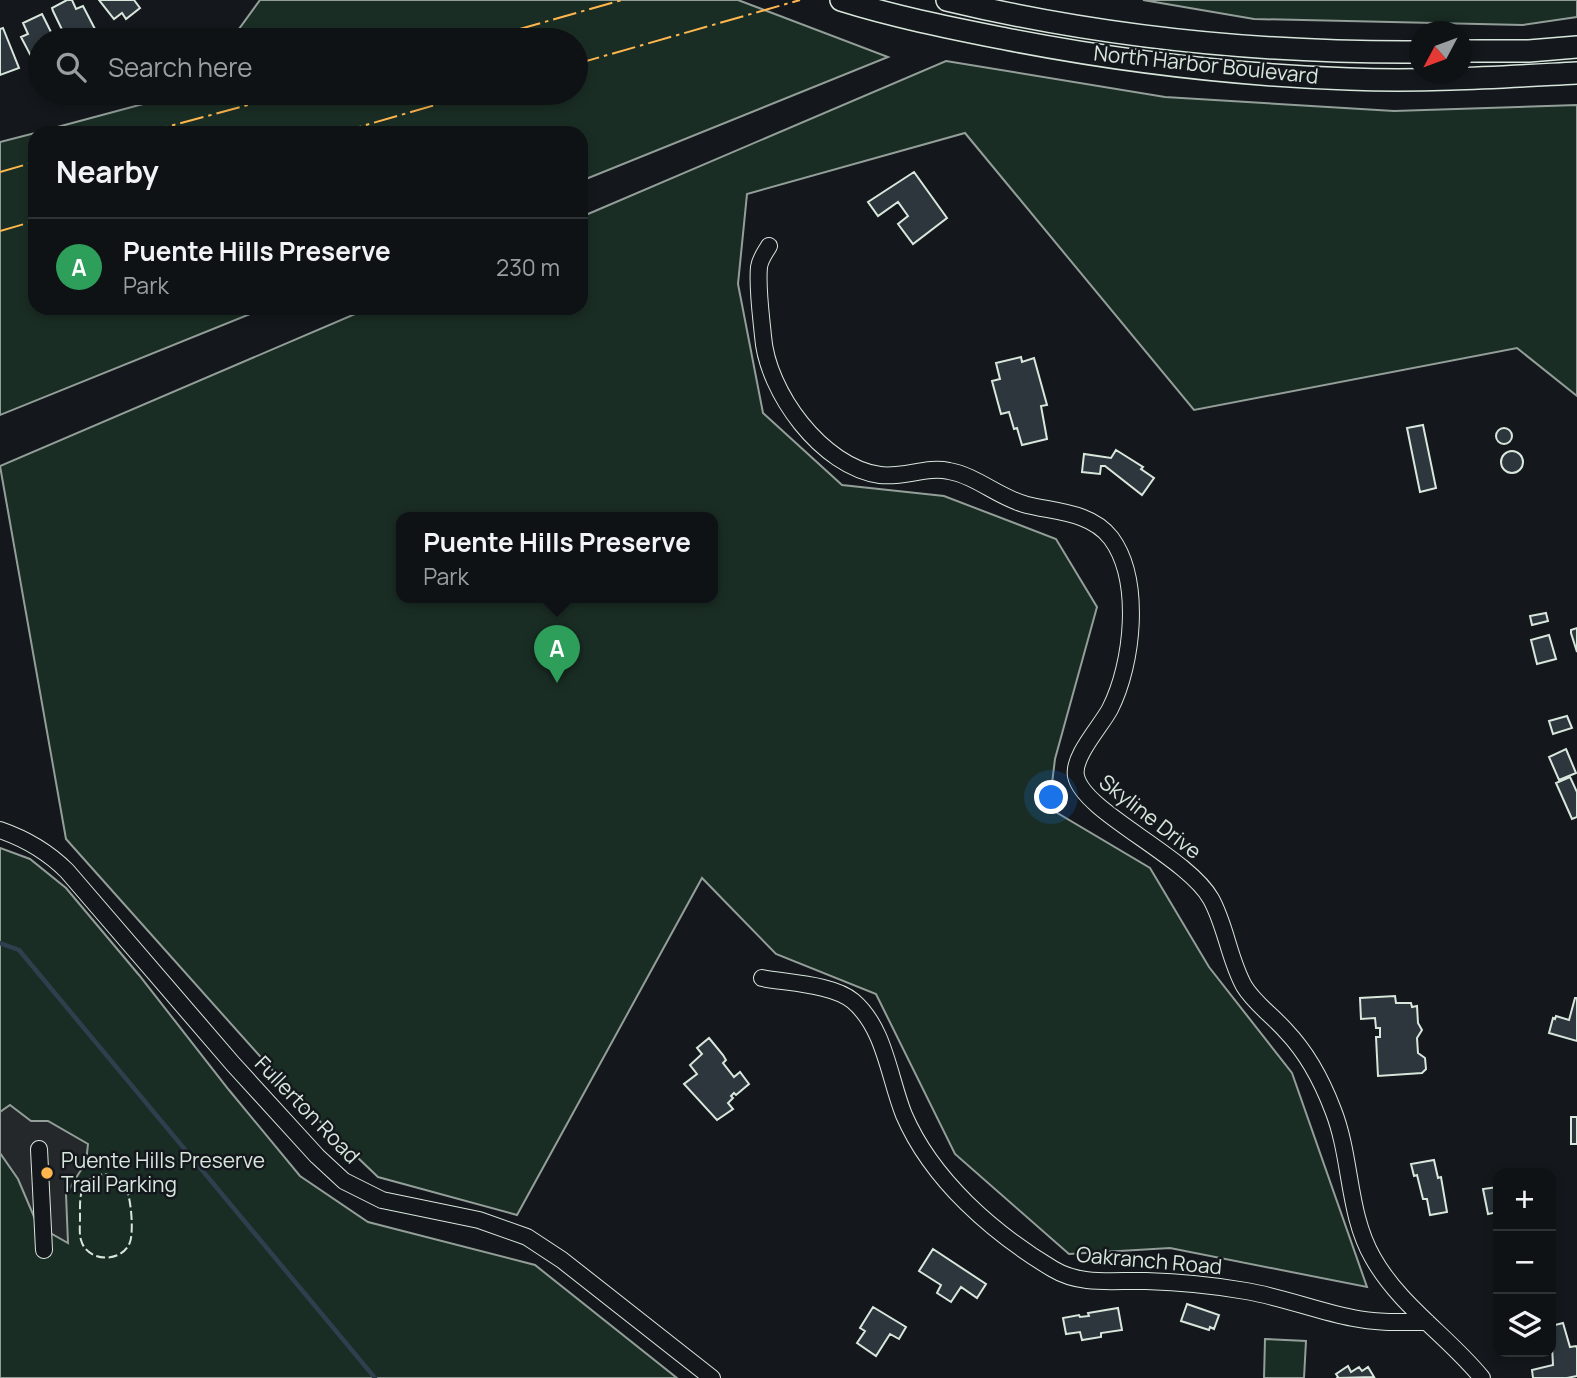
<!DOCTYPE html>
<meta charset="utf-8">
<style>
body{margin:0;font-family:Manrope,sans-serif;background:#1d2022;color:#f1f3f6}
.controls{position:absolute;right:21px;bottom:21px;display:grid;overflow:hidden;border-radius:14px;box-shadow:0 4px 10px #0003}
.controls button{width:63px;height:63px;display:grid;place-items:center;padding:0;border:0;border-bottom:2px solid #2f3234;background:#0f1215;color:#f1f3f6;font:35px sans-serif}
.compass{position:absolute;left:1409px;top:21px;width:63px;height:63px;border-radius:50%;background:#0f1215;box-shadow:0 4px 10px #0003;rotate:229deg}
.you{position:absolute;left:1052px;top:798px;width:24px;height:24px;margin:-18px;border:5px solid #fff;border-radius:50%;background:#1a73e8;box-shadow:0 0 0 10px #1a73e833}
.badge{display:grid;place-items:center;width:46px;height:46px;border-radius:50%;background:#ffb74d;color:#fff;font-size:23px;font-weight:700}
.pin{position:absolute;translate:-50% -58px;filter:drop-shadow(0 2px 4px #0008)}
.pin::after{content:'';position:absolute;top:37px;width:24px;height:21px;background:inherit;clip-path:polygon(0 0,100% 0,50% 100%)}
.popup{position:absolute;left:396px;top:512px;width:322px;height:91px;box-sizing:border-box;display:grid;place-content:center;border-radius:14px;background:#0f1215;filter:drop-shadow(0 2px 5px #0005);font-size:23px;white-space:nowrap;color:#9b9ea0}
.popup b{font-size:26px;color:#f1f3f6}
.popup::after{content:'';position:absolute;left:50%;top:100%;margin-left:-14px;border:14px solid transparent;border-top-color:#0f1215}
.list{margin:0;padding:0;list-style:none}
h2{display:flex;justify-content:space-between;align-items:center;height:91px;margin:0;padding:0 28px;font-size:30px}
h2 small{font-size:23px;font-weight:400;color:#9b9ea0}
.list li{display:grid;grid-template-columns:46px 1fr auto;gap:21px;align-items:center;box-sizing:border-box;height:98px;padding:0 28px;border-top:2px solid #2f3234}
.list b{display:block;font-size:26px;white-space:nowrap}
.list p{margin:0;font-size:23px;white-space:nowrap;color:#9b9ea0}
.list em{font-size:23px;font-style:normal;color:#9b9ea0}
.icon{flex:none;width:38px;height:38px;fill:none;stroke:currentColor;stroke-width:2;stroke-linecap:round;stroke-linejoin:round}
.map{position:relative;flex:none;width:1577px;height:1378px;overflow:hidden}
.search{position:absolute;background:#0f1215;box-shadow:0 4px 10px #0003;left:28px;top:28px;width:560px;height:77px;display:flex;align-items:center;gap:18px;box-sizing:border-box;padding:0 24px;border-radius:38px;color:#9b9ea0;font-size:26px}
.panel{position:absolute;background:#0f1215;box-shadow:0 4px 10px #0003;left:28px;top:126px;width:560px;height:189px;border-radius:21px}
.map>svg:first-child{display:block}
.green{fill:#1a2d24;stroke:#939e99;stroke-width:2;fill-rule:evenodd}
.parking{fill:#24282b;stroke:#939e99;stroke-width:2}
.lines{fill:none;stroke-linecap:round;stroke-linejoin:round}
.stream{stroke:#2f3f4d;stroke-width:4.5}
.building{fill:#2c363c;stroke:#d8e6dc;stroke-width:2}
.minor-casing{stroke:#d8e6dc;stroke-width:18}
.major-casing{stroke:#d8e6dc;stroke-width:24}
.minor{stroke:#14181c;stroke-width:16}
.major{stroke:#14181c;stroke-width:21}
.fence{stroke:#d8e6dc;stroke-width:2;stroke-dasharray:9 3.5;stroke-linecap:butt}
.power{stroke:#ffb74d;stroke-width:2;stroke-dasharray:24 5 3.5 5;stroke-linecap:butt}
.poi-dot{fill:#ffb74d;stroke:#14181c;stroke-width:2.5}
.labels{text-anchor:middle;stroke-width:5;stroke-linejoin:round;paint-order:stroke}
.street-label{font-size:21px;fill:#d8e6dc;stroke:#14181c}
.poi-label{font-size:21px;fill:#d8e6dc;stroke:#14181c;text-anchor:start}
</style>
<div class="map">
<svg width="1577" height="1378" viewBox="0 0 1577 1378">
<rect width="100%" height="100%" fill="#14181c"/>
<path class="green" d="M260,0H738L888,57L581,181V133H35L184,93H576V40H231Z
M1143,0H1577V17L1523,25L1254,19Z
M946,61L1165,97L1394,111L1577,105V396L1517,348L1194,410L965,133L747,194L738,284L763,413L842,485L944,496L1056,539L1097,607L1055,759L1049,808L1150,868L1209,967L1292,1073L1367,1287L1170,1248L1069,1254L955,1154L876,994L776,954L702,878L517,1215L378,1177L307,1109L66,839L0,466L369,308H581V217ZM401,517H713V597H401Z
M35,133V308H265L0,415V142Z
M0,848L30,859L66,888L139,975L229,1090L300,1176L368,1222L535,1265L677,1378H0Z
M1265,1339L1306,1341L1304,1378H1264Z"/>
<path class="parking" d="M10,1105L31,1121H48L88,1144L86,1162L66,1194L68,1243L38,1226L18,1179L0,1153V1112Z"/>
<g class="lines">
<path class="stream" d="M0,943L19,950L375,1378"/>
</g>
<path class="building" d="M67,0H72L76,9L83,6L96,31L83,40H67L53,11L52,8Z
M99,0H134L140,8L126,19L122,13L114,19Z
M42,14L55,40H40V70L38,71L34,63L37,62L35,59L33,60L21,37L28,34L23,23Z
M3,28L19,68L0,75V29Z
M914,172L947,218L913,244L898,224L908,216L898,202L878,216L868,202Z
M1021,357L1022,362L1034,358L1047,405L1041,406L1047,439L1022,445L1017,428L1014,429L1009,412L1001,414L992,381L1000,379L996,363Z
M1423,425L1436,488L1420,492L1407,428Z
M1496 436a8 8 0 1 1 16 0a8 8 0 1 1-16 0Z
M1116,450L1143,467L1141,469L1154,478L1142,495L1105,466H1101L1100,474L1082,472L1084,454L1111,458Z
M1501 462a11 11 0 1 1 22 0a11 11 0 1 1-22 0Z
M1546,613L1548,621L1532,625L1530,616Z
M1577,628V652L1571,633V630Z
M1549,635L1556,659L1537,664L1531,640Z
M1567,716L1572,728L1553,734L1549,721Z
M1566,749L1576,773L1559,780L1549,757Z
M1570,777L1577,792V817L1572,819L1556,783Z
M1395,996L1396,1003H1411L1412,1007L1417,1006L1418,1023L1422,1030L1417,1038L1418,1053L1425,1058L1426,1069L1422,1073L1378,1076L1376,1037H1380V1028H1376L1375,1018L1361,1019L1360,998Z
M1575,998H1577V1041L1549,1033L1553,1018L1555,1019L1556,1016L1569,1020Z
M709,1038L723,1055L726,1060L723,1063L734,1077L740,1072L749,1084L736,1095L734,1093L731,1096L733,1098L728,1103L733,1109L717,1120L684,1084L697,1074L690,1065L702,1054L697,1048Z
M1571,1117H1577V1144H1571Z
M1434,1160L1438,1178L1441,1177L1447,1212L1430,1215L1427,1199H1423L1417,1175L1414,1176L1411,1164Z
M1498,1187V1212L1488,1214L1483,1189Z
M933,1249L986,1284L977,1298L961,1287L951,1302L937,1293L941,1285L919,1271Z
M1187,1304L1219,1315L1214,1329L1210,1327L1209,1330L1181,1321Z
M873,1307L906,1327L899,1339L890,1334L876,1356L857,1343L865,1331L860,1328Z
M1118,1308L1122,1330L1101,1333V1337L1082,1340L1080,1332L1066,1334L1063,1318L1079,1315L1080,1317L1089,1316L1088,1313Z
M1563,1323L1570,1347L1576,1346L1577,1348V1376L1567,1378H1533L1532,1370L1553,1365L1551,1326Z
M1348,1366L1351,1372L1359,1367L1362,1371L1368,1367L1374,1377L1337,1378L1338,1377L1336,1374Z"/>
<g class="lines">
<g class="minor-casing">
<path id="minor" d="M769,246C765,253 760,259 759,267C757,287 761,315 763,336C767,392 822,467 880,475C904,478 927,466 949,471C977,476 999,498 1027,505C1056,512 1091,512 1111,538C1142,580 1133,664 1110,709C1101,726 1072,757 1076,776C1083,812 1187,856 1211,899C1226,926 1229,959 1244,986C1254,1003 1273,1016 1286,1031C1308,1054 1322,1081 1333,1110C1352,1158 1347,1213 1373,1258C1400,1306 1448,1336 1482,1378
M0,830C26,839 48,852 67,871L233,1064L317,1156L344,1181L382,1200L479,1220L527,1237L562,1260L712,1378
M762,978C787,983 833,984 853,1001C885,1028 889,1078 904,1115C932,1180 993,1233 1053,1269C1081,1286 1114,1280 1146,1281C1179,1282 1212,1285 1246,1291C1282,1297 1317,1311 1353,1318C1377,1323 1402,1322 1427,1322
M39,1149L44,1250"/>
</g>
<g class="major-casing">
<path id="major" d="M841,0C895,17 951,28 1006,39C1119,61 1234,75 1349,79C1425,82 1501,77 1577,73
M947,0C1101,37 1262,53 1420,52
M1462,51H1529L1577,47"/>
</g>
<use href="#minor" class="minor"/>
<use href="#major" class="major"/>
<path class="fence" d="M105,1174C112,1176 120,1178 124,1184C131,1193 134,1231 130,1242C123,1263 87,1263 81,1240C79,1234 80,1225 80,1218C80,1196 78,1178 105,1174Z"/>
<path class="power" d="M481,40L622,0
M576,64L800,0
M144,133L293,93
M338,133L477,93
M0,172L35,162
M0,231L35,221"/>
</g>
<circle class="poi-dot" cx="47" cy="1173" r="7"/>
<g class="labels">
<g class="street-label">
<text transform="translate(1206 65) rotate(6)" y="7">North Harbor Boulevard</text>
<text transform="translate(1150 817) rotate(38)" y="7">Skyline Drive</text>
<text transform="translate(307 1110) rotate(46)" y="7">Fullerton Road</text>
<text transform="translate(1149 1261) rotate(5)" y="7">Oakranch Road</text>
</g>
<g class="poi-label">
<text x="61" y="1168">Puente Hills Preserve<tspan x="61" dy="24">Trail Parking</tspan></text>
</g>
</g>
</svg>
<div class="controls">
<button>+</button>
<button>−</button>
<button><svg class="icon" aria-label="layers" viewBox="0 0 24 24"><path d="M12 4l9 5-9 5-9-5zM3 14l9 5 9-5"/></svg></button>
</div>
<svg class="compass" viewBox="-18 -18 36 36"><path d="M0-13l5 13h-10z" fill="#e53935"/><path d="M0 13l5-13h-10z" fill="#9b9ea0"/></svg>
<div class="you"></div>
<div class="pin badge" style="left:557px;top:683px;background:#2e9e5b">A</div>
<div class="popup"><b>Puente Hills Preserve</b>Park</div>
<div class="search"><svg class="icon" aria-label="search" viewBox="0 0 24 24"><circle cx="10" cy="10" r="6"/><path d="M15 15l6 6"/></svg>Search here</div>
<section class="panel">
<h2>Nearby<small></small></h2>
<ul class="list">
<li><span class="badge" style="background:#2e9e5b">A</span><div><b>Puente Hills Preserve</b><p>Park</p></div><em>230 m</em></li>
</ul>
</section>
</div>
